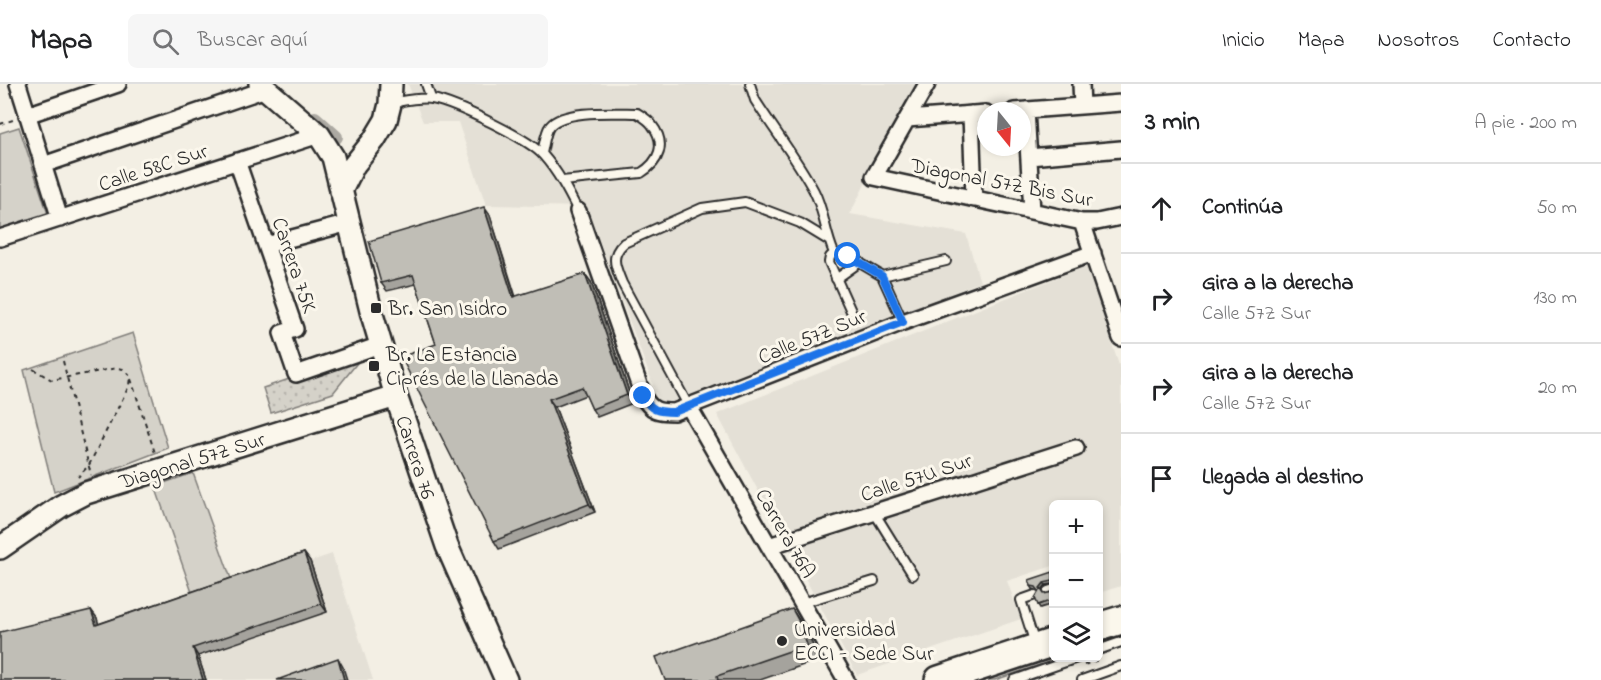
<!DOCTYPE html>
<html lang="es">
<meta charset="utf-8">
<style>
body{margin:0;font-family:"Indie Flower",sans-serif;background:#f6f6f6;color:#202124}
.controls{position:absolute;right:18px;bottom:18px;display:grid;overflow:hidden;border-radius:9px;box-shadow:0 3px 9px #0003}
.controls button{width:54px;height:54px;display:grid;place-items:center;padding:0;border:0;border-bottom:2px solid #e0e0e0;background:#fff;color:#202124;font:30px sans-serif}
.compass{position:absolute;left:977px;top:18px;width:54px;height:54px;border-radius:50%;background:#fff;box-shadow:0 3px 9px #0003;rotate:162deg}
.stop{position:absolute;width:18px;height:18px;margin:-14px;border:4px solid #1a73e8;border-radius:50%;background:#fff}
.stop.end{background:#1a73e8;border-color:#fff;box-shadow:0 2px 6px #0008}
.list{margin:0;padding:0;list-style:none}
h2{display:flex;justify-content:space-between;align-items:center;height:78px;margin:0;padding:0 24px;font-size:26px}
h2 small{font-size:20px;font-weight:400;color:#757577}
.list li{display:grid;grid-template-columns:39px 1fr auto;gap:18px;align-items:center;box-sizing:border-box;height:90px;padding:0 24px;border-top:2px solid #e0e0e0}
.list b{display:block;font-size:22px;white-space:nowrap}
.list p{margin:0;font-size:20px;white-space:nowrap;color:#757577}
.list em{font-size:20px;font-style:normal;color:#757577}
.icon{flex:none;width:33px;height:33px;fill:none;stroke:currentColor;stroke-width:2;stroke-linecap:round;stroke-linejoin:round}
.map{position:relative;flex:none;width:1121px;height:596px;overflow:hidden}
header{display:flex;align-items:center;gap:36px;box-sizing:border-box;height:84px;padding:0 30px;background:#fff;border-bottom:2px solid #e0e0e0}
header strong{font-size:28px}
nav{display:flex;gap:33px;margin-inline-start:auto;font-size:21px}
.search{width:420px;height:54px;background:#f6f6f6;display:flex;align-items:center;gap:15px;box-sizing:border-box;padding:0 21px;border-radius:9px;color:#757577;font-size:22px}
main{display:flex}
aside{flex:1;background:#fff}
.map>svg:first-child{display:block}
.built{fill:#e4e0d6}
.grass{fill:url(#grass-dots);stroke:#807e7a;stroke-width:1.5}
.park{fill:#d5d2c9;stroke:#807e7a;stroke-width:1.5}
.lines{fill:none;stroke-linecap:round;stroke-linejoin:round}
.canal{stroke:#aca9a2;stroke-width:14}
.lane-casing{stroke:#2b2b2b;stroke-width:12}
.street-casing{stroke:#2b2b2b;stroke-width:20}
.secondary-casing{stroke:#2b2b2b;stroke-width:26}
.highway-casing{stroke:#2b2b2b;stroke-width:32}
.path{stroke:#2b2b2b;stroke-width:2;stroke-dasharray:4.5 4.5;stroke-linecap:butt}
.lane{stroke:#fbf7ec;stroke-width:8}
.street{stroke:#fbf7ec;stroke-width:15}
.secondary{stroke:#fbf7ec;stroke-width:21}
.highway{stroke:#fbf7ec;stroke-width:27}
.wall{fill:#a5a39d;stroke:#2b2b2b;stroke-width:1.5}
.shaded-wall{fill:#86857f;stroke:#2b2b2b;stroke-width:1.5}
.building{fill:#c0beb6;stroke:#2b2b2b;stroke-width:1.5}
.route{stroke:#1a73e8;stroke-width:8}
.poi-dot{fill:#2b2b2b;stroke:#fbf7ec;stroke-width:2}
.labels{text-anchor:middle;stroke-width:6;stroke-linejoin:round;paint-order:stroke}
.street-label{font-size:21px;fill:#2b2b2b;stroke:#fbf7ec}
.poi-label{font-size:21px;fill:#2b2b2b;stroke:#fbf7ec;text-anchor:start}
</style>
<header>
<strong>Mapa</strong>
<div class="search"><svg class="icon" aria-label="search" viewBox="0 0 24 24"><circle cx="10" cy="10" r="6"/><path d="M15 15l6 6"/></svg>Buscar aquí</div>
<nav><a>Inicio</a><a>Mapa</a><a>Nosotros</a><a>Contacto</a></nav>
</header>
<main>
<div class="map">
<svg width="1121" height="596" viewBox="0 0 1121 596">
<defs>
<pattern id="grass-dots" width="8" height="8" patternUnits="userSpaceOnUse" patternTransform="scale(1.5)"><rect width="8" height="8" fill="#d5d2c9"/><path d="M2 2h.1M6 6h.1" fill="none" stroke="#b7b4ad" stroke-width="1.8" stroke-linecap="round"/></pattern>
</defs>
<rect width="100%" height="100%" fill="#f3efe4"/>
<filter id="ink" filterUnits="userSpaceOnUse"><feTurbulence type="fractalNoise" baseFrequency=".0167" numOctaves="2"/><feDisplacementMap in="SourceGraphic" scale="12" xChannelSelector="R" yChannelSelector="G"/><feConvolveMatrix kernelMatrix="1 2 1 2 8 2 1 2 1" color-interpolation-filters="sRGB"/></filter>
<g filter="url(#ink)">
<path class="built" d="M408,0H915L850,130L966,150L980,198L661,322L587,123L486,121L458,38H423Z
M1086,182L1121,287V502L1099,509L1098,420H1054L1053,482L1007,497L1021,535L857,591L717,330Z
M332,470L373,596H206L182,521Z"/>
<path class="grass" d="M365,269L333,309L271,329L263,304Z
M1053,570L1054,574H1060L995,596H983L1013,582Z"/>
<path class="park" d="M19,43L48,130L0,146V49Z
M133,249L168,364L54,408L24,286Z
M193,389L234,503L195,517L155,402Z"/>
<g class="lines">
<path class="canal" d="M315,34L336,53"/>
<g class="lane-casing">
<path id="lane" d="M426,0L431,14
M750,0L755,16C774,46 797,75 814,107C824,126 825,149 834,169
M391,19C403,17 420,13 432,15C455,19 529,55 543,71C558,88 568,107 578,127
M542,69C544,62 545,48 550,42C564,25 617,29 637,29C642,32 649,36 652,41C667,60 659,78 641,89L562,97
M882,192L946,177
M836,195L860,178
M851,227L829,178L830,173L834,169L848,172L882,192L903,238
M689,323L622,199C616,183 609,173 624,159L702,124L745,118L800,139L828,156
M874,428L913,491
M1048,507L1054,505
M802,519L874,497
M1035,560L1021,516L1035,511
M1098,566L1121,558
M1014,596L1077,574
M1082,596L1121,582"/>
</g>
<g class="street-casing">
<path id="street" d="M18,0L60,135
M927,0L874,93L1082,138H1097L1121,133
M1081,0L1082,22
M1026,26L1032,127
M1014,27L1121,19
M971,30L974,115
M27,31L118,0
M907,35L986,29
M1029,73L1121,65
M237,77L295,245L282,249L296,290L380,261
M43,81L266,5
M578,127L643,312C651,327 658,328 674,328L903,238L1093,169
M1082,138L1121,254
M0,154L319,51
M266,161L349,139
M689,323L846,596
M769,462L1076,364"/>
</g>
<g class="secondary-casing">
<path id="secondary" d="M260,0L319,51L333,73L371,227L396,312L447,462L506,596
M341,107L354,81L374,56L386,36L390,20L391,0
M0,464L61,422L86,409L396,312"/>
</g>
<g class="highway-casing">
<path id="highway" d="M1098,543L1121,536
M939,596L1054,558"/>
</g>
<path class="path" d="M0,40L13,36
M63,277L91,391
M33,285L52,296L117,284L123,285L130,292L129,302L89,381L78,393
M131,295L155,369
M1084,581L1098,576"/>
<use href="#lane" class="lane"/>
<use href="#street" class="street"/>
<use href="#secondary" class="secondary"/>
<use href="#highway" class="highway"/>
</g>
<path class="wall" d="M490,131L516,213L585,190L591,198L633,319L597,333L592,325L586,311L555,323L595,428L499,465L494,457L436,260L416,200L387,207L381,199Z
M304,469L310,477L327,528L198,572L206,596H0L91,526L97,534L98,540Z
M1053,488V500L1046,501L1042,506L1044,510L1053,508V520L1040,524L1038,521L1039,507L1033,505L1031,502Z
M803,540L809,551L818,576L760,596H665Z"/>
<path class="shaded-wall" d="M484,123L490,131L518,222L513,213Z
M585,190L591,198L633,319L627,311Z
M549,315L555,323L595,428L589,420Z
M304,469L310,477L327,528L321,520Z
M1044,499L1046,501L1042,506L1040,504Z
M792,525L809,551L818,576L807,561Z
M91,526L97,534L101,549L96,541Z
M193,564L198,572L206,596H203Z
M338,574L343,583L347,596H344Z"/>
<path class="building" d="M484,123L513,213L585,190L627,311L592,325L582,303L549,315L589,420L494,457L401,273L436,260L413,191L381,199L369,157Z
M304,469L321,520L193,564L203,596H0V548L91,526L96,541Z
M1053,488V497L1044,499L1040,504L1044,510L1053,508V516L1038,521L1035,514L1039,507L1036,503L1031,502L1029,496Z
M792,525L798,536L807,561L717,592L718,596H665L656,573Z
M338,574L344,596H277Z"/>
</g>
<g class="lines" filter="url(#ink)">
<path class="route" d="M643,312C651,327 658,328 674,328L903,238L882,192L848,172"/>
</g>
<g class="poi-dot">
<rect x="370" y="218" width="12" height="12" rx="3"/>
<rect x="368" y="276" width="12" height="12" rx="3"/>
<circle cx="782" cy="557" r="6"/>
</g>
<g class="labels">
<g class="street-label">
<text transform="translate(153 83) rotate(-18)" y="7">Calle 58C Sur</text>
<text transform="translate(1002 98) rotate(11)" y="7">Diagonal 57Z Bis Sur</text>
<text transform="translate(295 181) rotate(71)" y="7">Carrera 75K</text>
<text transform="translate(812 252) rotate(-22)" y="7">Calle 57Z Sur</text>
<text transform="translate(416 373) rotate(72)" y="7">Carrera 76</text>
<text transform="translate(192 376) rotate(-17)" y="7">Diagonal 57Z Sur</text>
<text transform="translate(916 393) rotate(-18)" y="7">Calle 57U Sur</text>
<text transform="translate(786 449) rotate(60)" y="7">Carrera 76A</text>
</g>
<g class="poi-label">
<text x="388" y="231">Br. San Isidro</text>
<text x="386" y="277">Br. La Estancia<tspan x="386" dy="24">Ciprés de la Llanada</tspan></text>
<text x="794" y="552">Universidad<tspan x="794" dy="24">ECCI - Sede Sur</tspan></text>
</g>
</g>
</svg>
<div class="controls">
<button>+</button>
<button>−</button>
<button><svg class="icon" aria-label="layers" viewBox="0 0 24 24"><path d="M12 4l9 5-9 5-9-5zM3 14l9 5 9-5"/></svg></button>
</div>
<svg class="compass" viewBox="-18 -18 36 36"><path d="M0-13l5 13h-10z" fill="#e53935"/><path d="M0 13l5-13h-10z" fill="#757577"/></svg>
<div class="stop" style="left:848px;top:172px"></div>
<div class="stop end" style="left:643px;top:312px"></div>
</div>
<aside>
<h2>3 min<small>A pie · 200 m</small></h2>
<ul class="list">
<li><svg class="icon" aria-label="ahead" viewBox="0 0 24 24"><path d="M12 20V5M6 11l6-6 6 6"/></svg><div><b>Continúa</b></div><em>50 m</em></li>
<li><svg class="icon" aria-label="right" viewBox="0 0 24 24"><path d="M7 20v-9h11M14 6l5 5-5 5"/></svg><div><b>Gira a la derecha</b><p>Calle 57Z Sur</p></div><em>130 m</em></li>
<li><svg class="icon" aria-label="right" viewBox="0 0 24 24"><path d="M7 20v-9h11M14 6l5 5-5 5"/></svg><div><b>Gira a la derecha</b><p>Calle 57Z Sur</p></div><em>20 m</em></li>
<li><svg class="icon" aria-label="arrive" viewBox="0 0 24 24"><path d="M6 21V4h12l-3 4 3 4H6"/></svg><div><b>Llegada al destino</b></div></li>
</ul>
</aside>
</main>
